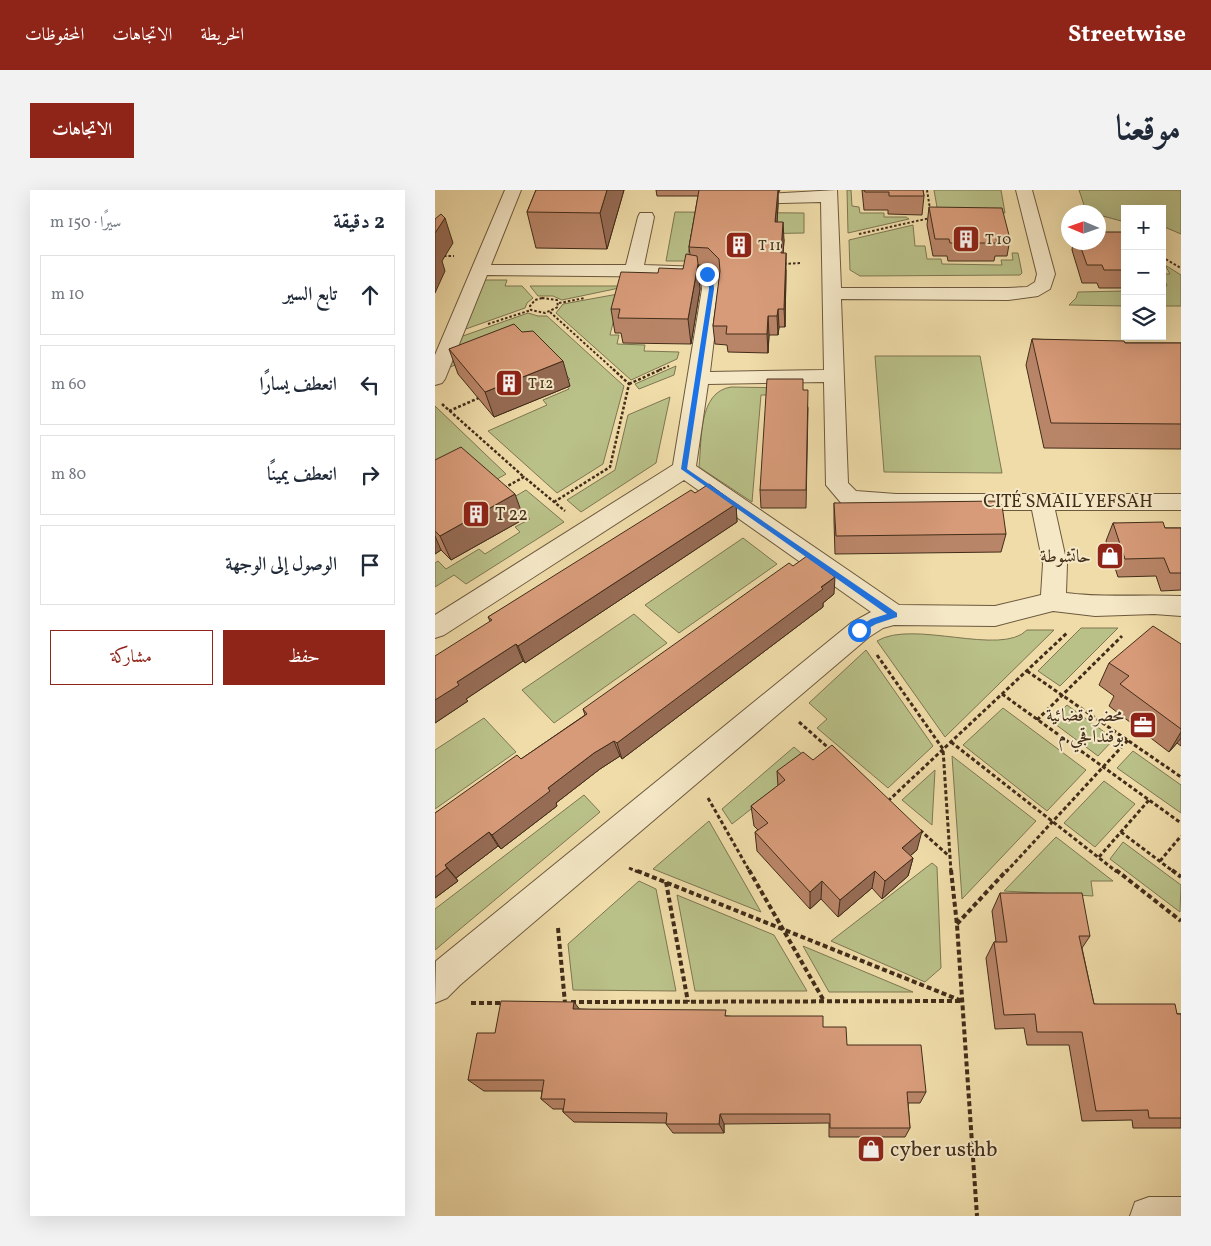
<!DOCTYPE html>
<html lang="ar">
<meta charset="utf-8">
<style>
body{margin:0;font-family:Vollkorn,Amiri,serif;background:#f2f2f3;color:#1f2937;direction:rtl}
.controls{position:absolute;right:15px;top:15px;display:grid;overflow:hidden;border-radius:0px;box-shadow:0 5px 20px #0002}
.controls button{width:45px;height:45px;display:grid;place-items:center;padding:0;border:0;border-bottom:1px solid #e0e1e3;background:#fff;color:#1f2937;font:25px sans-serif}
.compass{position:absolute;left:626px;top:15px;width:45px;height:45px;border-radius:50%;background:#fff;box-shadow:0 5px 20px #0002;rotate:272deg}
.stop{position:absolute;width:15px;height:15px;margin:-11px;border:4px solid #1a73e8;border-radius:50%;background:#fff}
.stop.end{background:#1a73e8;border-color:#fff;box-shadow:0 1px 5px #0008}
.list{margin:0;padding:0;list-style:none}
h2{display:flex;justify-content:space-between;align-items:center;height:65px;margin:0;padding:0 20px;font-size:21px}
h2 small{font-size:16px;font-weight:400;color:#747a83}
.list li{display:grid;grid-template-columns:32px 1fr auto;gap:15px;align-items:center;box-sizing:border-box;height:80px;margin:0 10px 10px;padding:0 10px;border:1px solid #e0e1e3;border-radius:0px}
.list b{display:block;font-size:19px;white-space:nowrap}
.list em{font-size:16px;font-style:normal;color:#747a83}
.actions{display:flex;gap:10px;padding:15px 20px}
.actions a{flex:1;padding:11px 0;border:1px solid #8f2418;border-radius:0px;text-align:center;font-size:18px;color:#8f2418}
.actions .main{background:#8f2418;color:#fff}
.icon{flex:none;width:28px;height:28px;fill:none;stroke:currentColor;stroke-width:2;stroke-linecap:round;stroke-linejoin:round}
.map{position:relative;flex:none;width:746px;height:1026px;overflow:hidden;direction:ltr;border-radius:0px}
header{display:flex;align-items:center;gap:30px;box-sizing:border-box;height:70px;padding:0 25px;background:#8f2418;color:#fff}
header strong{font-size:24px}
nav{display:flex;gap:28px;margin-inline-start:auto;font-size:18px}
.intro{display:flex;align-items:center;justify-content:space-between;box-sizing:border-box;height:120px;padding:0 30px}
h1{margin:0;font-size:35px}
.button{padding:12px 22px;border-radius:0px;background:#8f2418;color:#fff;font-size:18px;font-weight:700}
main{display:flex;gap:30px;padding:0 30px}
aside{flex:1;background:#fff;border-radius:0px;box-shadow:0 5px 20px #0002}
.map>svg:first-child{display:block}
.green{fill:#b9c088;stroke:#7e7651}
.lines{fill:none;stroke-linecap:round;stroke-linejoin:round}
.street-casing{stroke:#6d593e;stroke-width:2}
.path-far3{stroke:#422d1a;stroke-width:2;stroke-dasharray:2.5 2;stroke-linecap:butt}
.path-far2{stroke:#422d1a;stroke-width:2.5;stroke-dasharray:3 2;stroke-linecap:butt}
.path-far1{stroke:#422d1a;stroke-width:3;stroke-dasharray:4 2.5;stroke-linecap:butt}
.path{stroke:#422d1a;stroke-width:4;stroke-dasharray:5 3;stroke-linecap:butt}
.street{fill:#f5e8c7;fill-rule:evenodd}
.wall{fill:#b98568;stroke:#422d1a}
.shaded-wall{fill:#966c55;stroke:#422d1a}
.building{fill:#d79b79;stroke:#422d1a}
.route{fill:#1a73e8}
.labels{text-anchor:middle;stroke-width:4;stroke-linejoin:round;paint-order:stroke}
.far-poi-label{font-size:15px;fill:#422d1a;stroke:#f5e8c7;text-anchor:start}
.street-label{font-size:18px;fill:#422d1a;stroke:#f5e8c7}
.poi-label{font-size:18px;fill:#422d1a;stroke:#f5e8c7;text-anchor:end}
.near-poi-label{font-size:21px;fill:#422d1a;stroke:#f5e8c7;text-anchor:start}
</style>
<header>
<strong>Streetwise</strong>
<nav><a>الخريطة</a><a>الاتجاهات</a><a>المحفوظات</a></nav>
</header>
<div class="intro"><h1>موقعنا</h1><a class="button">الاتجاهات</a></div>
<main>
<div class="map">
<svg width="746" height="1026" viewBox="0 0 746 1026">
<rect width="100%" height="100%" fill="#efdca9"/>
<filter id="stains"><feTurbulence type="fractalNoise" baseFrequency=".004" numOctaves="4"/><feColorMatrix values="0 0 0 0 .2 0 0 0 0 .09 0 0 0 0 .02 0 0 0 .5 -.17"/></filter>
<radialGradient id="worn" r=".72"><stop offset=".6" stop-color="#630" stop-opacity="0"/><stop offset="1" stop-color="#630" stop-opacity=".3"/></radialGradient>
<path class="green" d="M412,0H416L417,16L424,17L425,23H449V27H471L474,29L413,43Z
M499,0H566L570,23H503Z
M644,0H746V44L727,36V19H690V32L664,25V22L651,21Z
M240,22L369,23V43L256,45L252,71H231Z
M478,35L480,56H490L492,69H506L507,74L567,75L566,70H578L577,63H583L587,83L585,85L425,86L415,80L414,50Z
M730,75L746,85V116H727V96H732L727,84H735Z
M50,90H72L70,96H87L98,108L92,113L90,118L28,140Z
M95,96H194L127,110L118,106H103Z
M690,101V116L634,115L641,108L643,102Z
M194,102L183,113L175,145H184L182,154L210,155L209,161L244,162L242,169L196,190L121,123L128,114Z
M93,123L103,126H112L189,196L168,274L122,303L53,241L112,215L108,210L134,199L128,192L135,189L103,158L59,160L10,179L25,147Z
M440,166H545L567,283L449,282Z
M241,176L239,185L204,199L200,194Z
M296,197L357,198L369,205H326L317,312L264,277C267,250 263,202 296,197Z
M235,207L221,273L146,322L132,310L180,280L193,225Z
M0,216L71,284L57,292L0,286Z
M91,300L129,332L31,394L19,385L0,397V373L3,371L11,379L44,359L50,364L85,342L80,337L95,329L74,310Z
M308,348L342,374L244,443L210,415Z
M199,424L232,453L119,533L87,500Z
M646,438H683L625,496L603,481Z
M592,440H619L510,547L442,451C478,429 566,467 592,440Z
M431,460L498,556L453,598L382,538L392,529L374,513Z
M632,515L679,549L663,566L616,531Z
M568,518L651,580L612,621L528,555Z
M49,528L81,562L0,619V560Z
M359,557L376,572L297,634L287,619Z
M698,561L746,595V623L682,578Z
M517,566L601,631L527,709Z
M500,580L497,635L467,610Z
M669,591L700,614L660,657L629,633Z
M149,605L165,622L0,760V719Z
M274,631L326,722L218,679Z
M621,647L678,691H656L658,706L569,701Z
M688,652L746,695L745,722L675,669Z
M497,673L502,677L506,778L490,792L396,751Z
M204,691L221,699L241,801L138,800L133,754Z
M242,705L339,745L372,801H260Z
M368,756L478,802H394Z"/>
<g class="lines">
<g class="street-casing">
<path id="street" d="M70,0H86L56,75H191L203,27L205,23H217L219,27L209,75L268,77L274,78L284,87L285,99L275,182L389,180L386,12L305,14L299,12L297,9L299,6L402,0L406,98H573L592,97L600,92L602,84L581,0H597L620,84L615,99L603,106L573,110L406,109L413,293L421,301L461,304H746V320H620L632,374L631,403C669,408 707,404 746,406V426L719,424L660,426L618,421L560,436L459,435L448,438L434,447L25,795L12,808L0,813L1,771L416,433L436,422L249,290L9,445L0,448V425L238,275L267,99L266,89L263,87L52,85L10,189L7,193L0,195V165ZM389,192L391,295L407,314L461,320H597L608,374L606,405L560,416L464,415L261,276L273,194Z
M714,1007H746V1026H695L700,1012Z"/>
</g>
<path class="path-far3" d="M492,0L495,19
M424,44L495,28
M0,66H19
M727,67L746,78
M349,74L367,73
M107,108L122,110L123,117L110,123L96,120L95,116L100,110Z
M124,113L150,108
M115,122L179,180
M53,134L96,120
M224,180L234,176"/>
<path class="path-far2" d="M194,194L227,179
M7,214L89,287
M14,221L46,207
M69,298L89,287L130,321
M119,312L175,277L194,194L178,179"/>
<path class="path-far1" d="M442,465L508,559L516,682
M592,481L746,587
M567,504L746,633
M602,530L687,446
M364,532L397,561
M516,552L682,682
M273,608L315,682
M453,611L633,442
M485,640L514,666
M686,642L739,682
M664,667L714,610
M725,671L746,646
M194,678L203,682
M571,682L693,550"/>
<path class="path" d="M314,680L389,811
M516,680L522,735L542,1026
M681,680L746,731
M737,680L746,687
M231,692L253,812
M522,734L572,680
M123,738L130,813
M136,812L527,811L200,680
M36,813H70"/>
<use href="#street" class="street"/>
</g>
<path class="wall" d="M101,0H189L172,59L101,58L92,22Z
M221,0H345L344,2H343V15L342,32L349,50L348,63L351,81L350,137H344L343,145H334L333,163L293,162L292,155L280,154L278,136L285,86L274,76L263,75L265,99L256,154L188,153L186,143H180L176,119L223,83L248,79L255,65L254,57L263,6H222Z
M427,0H488L489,6L487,25L453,24V20H429Z
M494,17L575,49L572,66H560L559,71H513L512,66H498L492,35Z
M690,42V98H664L662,93H647L637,60L638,52H664Z
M87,142L135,196L59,227L23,184L14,159Z
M597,149L690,153H746V259L609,258L591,175Z
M368,200L373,218L371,318H326L325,300Z
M0,270L89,329L16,370L6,360L0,364Z
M260,303L301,314L302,332L90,473L88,471L31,509L33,511L0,533L55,431L53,427Z
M399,313L571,344L566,362L400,364L399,331Z
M678,333L730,338H746V400L726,401L721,386L683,387L671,351Z
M399,404L388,413V417L187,569L185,566L165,579L121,613L122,616L66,659L63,656L21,688L23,691L0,708V623L86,569L150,525L148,519Z
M746,454V556L742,553L734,562L674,516L679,506L664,495L674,473Z
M378,570L482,660L475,666L478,668L473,686L447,709L437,698L403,727L386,709L375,719L322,661L320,642L323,640L319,636L316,616L343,596L342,581Z
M565,703L655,746L647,758L659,814L746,824V938H698L697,930L647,931L634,855H592L589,838L560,839L551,768L559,752H561L557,721Z
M144,819L292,826L388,837L412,855L491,902L485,913H473L475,938L470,947H394V933L289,934V943H238L231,934V933L139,932L128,922V919H118L106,909L107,901H49L33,890L60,843Z"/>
<path class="shaded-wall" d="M172,0H189L172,59L165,23Z
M343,0V15L341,50L340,32Z
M10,28L18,53L7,71L10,81L0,103V43Z
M348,32L349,50L347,81L346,63Z
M351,63V81L350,137L349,119Z
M263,74L265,99L256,154L253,129Z
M343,119L344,137L343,145L342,126Z
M333,126L334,145L333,163L332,144Z
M128,171L135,196L59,227L50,202Z
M80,304L89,329L16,370L5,346Z
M301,314L302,332L90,473L83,456Z
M0,346L6,360L0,364Z
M400,387L399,404L388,413V417L187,569L182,553Z
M81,454L88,471L31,509L33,511L0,533V510L22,492Z
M746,542V548L742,553L734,562Z
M179,551L185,566L165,579L121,613L122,616L66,659L57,645L113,598L159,563Z
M487,641L482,660L463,676L467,658Z
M54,642L63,656L21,688L10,675Z
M478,668L473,686L447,709L450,691Z
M12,678L23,691L0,708V687Z
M440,681L437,698L403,727L405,710Z
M387,691L386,709L375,719V702Z
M139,812L150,826L138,819Z
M285,924L289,934V943L284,934Z"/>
<path class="building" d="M101,0H172L165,23L92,22Z
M264,0H343L340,32H348L346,63H351L349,119H343L342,126H333L332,144H291L292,136H278L285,81L284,69L273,58L254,57Z
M429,0H488L489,6H454V2H430Z
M494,17L567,18L575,49H561L562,53H515L514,49H500Z
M6,24L10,28L0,43V29Z
M664,42H690V80H669L667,75H652L644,52H664Z
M251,64L262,66L263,74L253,129L183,128L185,119H176L186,82L223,83L224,78L248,79Z
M79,134L87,142L98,141L128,171L50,202L14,159Z
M597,149L689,151L690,153H746V234L616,233Z
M332,189H368V200H373L371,300H325Z
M26,257L80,304L5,346L0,341V270Z
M274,294L301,314L83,456L81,454L22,492L24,495L0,510V466L57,430L53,427L256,300L260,303Z
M564,311L565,315H567L571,344L401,346L399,313Z
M728,332L730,338H746V383H735L729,368L690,369L678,333Z
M372,366L400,387L386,397L388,399L182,553L179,551L159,563L113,598L115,601L57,645L54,642L10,675L12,678L0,687V623L82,565L86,569L152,524L148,519L354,373L358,376Z
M718,436L746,454V539L685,494L694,486L674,473Z
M397,555L487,641L467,658L478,668L450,691L440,681L405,710L387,691L375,702L320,642L333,633L316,616L350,590L342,581L368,562L378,570Z
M565,703H647L655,746H644L659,814H740L742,824H746V928H714L713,920L661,921L647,842H602L600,824L569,825L559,752H572Z
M66,811L139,812L138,819L291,820L290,826H388V837H411L412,855H486L491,902H472L475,938H395V924H285L284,934H231L232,923L128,922L130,909H106L109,890H33L42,843H60Z"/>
<path class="route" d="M272,83L278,88L279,99L252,279L462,423V427L441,434L427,442H422V438L436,429L452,424L246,279L274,99L273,88L269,84Z"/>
<defs>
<g id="building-square" transform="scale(1.4375)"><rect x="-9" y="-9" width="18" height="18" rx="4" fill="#8f2418" stroke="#f5e8c7"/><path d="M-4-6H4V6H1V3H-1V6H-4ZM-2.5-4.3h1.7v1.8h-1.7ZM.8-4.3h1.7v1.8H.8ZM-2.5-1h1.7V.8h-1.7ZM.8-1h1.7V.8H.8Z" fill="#fff"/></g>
<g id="shop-square" transform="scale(1.4375)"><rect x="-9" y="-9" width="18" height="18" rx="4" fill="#8f2418" stroke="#f5e8c7"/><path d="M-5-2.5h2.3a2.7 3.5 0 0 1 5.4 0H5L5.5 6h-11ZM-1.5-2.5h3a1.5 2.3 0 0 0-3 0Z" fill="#fff"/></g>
<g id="office-square" transform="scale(1.4375)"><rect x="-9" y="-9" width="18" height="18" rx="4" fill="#8f2418" stroke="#f5e8c7"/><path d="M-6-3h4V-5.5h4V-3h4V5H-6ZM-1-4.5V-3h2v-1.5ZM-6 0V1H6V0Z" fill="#fff"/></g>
</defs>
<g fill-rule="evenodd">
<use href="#building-square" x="531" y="49"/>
<use href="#building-square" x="304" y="55"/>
<use href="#building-square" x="74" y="193"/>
<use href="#building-square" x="41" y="324"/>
<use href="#shop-square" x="675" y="366"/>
<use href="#office-square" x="708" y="535"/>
<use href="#shop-square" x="436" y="959"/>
</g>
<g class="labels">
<g class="far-poi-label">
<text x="550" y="54">T 10</text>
<text x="323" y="60">T 11</text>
<text x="93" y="198">T 12</text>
</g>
<g class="street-label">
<text x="633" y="317">CITÉ SMAIL YEFSAH</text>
</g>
<g class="poi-label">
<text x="60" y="330" text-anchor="start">T 22</text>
<text x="656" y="372">حاتشوطة</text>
<text x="689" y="531">محضرة قضائية<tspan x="689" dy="21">بوقنداقجي م</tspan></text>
</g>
<g class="near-poi-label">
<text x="455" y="966">cyber usthb</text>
</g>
</g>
<rect width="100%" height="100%" filter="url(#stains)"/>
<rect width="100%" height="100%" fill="url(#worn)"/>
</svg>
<div class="controls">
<button>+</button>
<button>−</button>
<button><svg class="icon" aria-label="layers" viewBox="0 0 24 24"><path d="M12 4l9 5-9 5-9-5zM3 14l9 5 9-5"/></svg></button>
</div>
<svg class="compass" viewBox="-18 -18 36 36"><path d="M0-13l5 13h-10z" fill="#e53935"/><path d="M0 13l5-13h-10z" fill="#747a83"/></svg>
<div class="stop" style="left:424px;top:440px"></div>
<div class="stop end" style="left:272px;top:84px"></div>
</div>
<aside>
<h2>2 دقيقة<small>سيرًا · 150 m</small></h2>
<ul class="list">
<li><svg class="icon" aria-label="ahead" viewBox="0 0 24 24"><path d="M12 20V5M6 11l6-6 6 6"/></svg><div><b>تابع السير</b></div><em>10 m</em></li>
<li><svg class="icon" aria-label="left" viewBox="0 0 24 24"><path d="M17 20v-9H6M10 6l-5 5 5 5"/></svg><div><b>انعطف يسارًا</b></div><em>60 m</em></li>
<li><svg class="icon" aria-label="right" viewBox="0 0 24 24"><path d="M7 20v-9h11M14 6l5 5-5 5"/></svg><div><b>انعطف يمينًا</b></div><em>80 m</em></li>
<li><svg class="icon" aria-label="arrive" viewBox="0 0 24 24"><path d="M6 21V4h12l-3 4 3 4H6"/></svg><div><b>الوصول إلى الوجهة</b></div></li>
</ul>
<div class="actions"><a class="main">حفظ</a><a>مشاركة</a></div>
</aside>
</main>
